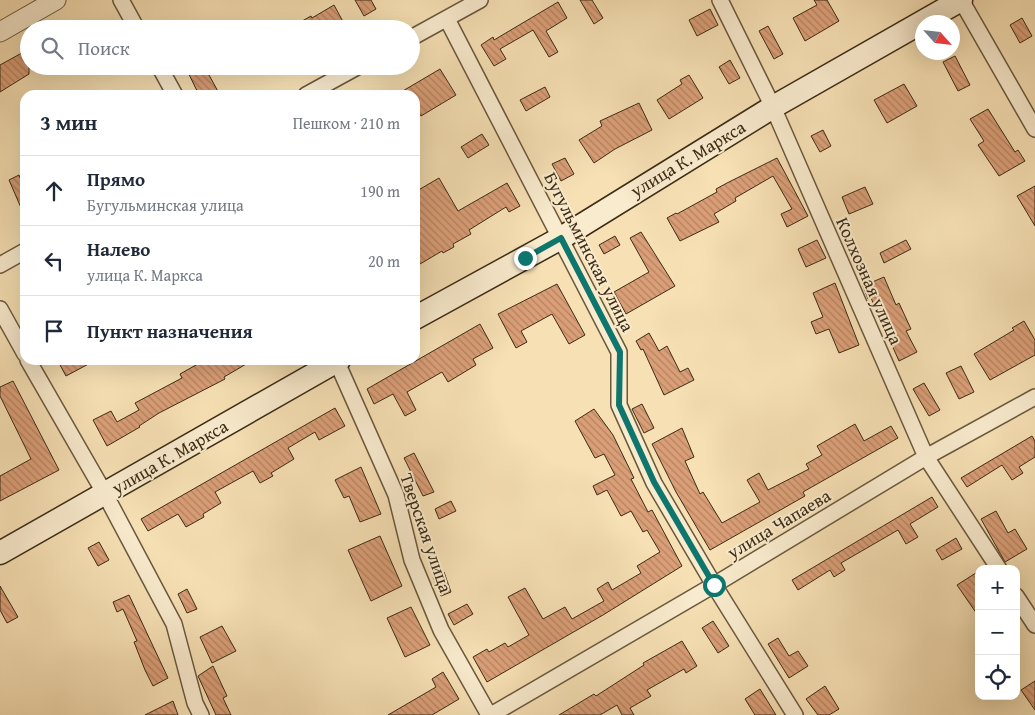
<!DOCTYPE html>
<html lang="ru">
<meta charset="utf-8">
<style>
body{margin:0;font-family:"Gentium Book Plus",serif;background:#f2f2f3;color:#1f2937}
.controls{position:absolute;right:15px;bottom:15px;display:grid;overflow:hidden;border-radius:10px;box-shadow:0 5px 20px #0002}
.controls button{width:45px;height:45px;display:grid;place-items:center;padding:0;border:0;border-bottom:1px solid #e0e1e3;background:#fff;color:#1f2937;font:25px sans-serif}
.compass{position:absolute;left:915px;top:15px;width:45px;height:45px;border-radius:50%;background:#fff;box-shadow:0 5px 20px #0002;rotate:117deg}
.stop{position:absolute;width:15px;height:15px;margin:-11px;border:4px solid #0f766e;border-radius:50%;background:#fff}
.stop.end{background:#0f766e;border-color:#fff;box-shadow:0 1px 5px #0008}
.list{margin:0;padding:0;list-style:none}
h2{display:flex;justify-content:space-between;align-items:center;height:65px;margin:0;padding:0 20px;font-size:21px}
h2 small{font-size:16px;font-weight:400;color:#747a83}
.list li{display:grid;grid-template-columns:32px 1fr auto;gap:15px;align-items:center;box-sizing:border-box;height:70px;padding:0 20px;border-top:1px solid #e0e1e3}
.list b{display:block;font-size:19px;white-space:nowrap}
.list p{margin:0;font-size:16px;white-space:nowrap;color:#747a83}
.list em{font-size:16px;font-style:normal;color:#747a83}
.icon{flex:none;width:28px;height:28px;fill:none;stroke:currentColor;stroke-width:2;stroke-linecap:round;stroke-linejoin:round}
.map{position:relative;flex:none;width:1035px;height:715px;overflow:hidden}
.search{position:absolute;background:#fff;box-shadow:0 5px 20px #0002;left:20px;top:20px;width:400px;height:55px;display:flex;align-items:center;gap:12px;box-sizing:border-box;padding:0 18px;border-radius:28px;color:#747a83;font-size:19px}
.panel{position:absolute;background:#fff;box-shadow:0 5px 20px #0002;left:20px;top:90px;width:400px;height:275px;border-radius:15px}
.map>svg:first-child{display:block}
.building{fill:url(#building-back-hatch);stroke:#3c2b15}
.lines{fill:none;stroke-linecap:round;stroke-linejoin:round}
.minor-casing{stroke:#6a583d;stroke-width:18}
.tertiary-casing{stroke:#6a583d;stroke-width:21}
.secondary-casing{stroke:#3c2b15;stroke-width:25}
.minor{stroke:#f9ebce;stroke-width:15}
.tertiary{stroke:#f9ebce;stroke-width:19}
.secondary{stroke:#f9ebce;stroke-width:22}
.route{stroke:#0f766e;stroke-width:6}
.labels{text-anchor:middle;stroke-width:4;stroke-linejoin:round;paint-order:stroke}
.street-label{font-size:18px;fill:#3c2b15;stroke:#f9ebce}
</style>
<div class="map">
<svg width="1035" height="715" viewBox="0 0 1035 715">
<defs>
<pattern id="building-back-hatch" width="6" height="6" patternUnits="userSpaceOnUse" patternTransform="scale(1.25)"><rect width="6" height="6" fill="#db9f78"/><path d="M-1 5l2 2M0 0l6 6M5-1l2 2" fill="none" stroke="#b38261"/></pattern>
</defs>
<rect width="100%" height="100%" fill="#f6e0b4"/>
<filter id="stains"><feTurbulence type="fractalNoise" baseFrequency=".004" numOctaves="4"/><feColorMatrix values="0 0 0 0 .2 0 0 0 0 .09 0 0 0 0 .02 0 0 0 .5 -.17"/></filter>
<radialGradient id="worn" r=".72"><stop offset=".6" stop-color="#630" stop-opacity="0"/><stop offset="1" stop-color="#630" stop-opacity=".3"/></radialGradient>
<path class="building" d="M355,0H371L376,9L364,16Z
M580,0H592L603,18L594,24Z
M814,0H827L839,21L805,41L793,18L817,5Z
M558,2L567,18L546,31L558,52L549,57L533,30L500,49L506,59L494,66L481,45L493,37L494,40Z
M334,5L347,29H288L311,16L312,18Z
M710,9L718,25L697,36L689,20Z
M1022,18L1032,36L1020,43L1010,25Z
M768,26L783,54L774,59L759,31Z
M29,49V74L0,92V65Z
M955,56L970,85L958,91L943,62Z
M730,60L740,78L729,84L719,67Z
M185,66H204L220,95H199Z
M440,69L456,95L421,116L415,107V95H396Z
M689,75L703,98L669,119L657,100L682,84L680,80Z
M904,84L917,106L887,123L874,100Z
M545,87L550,97L526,111L520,100Z
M639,103L652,130L615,149L594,163L579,140L602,126L600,121Z
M988,109L1015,152L1018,150L1025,161L999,176L978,145L984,141L970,119Z
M823,130L831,146L820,152L811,136Z
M482,134L489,145L468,158L461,147Z
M565,158L574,174L561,181L552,164Z
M777,158L808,216L787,227L781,214L792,209L773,176L735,198L736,201L714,214L719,222L680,241L667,218L676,213L677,214L717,192L716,189L727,183Z
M19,175L25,189V217L9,180Z
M439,178L458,211L507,183L520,206L509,212L506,207L469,230L471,234L453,244L454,247L443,253L442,251L415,267V192Z
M1035,186V226L1017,196Z
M865,187L873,204L849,214L842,197Z
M641,232L675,286L626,314L614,292L649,272L630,238Z
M615,236L620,245L604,254L599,245Z
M817,240L826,258L806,267L798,249Z
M906,240L911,249L884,263L880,253Z
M884,277L896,305L899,303L911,329L906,331L917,352L899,361L871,298L868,299L863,286Z
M835,283L859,345L839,353L829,329L816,334L811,322L823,317L813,293Z
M557,284L585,335L569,344L552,314L521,331L527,342L516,348L498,314Z
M1024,321L1035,340V355L990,380L974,354L1014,330L1012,328Z
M480,324L493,348L473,359L476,365L448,382L442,372L407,392L416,410L405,416L393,394L374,404L367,389Z
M649,333L659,351L667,346L680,372L688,368L694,380L664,395L643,349L641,350L636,341Z
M65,360H96L66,376L59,363Z
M205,360H253L224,377L225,379L159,413L139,426L140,427L107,446L93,420L111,411L117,422L139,410L135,403L182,378L180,374Z
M961,366L974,392L959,399L946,373Z
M13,381L59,470L0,501V476L31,459L0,396V387Z
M924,383L940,410L929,416L913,389Z
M642,404L654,428L644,433L632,409Z
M335,408L345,426L319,440L315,432L288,448L294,459L271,473L273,476L260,483L253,471L215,492L221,503L203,514L204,517L186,527L178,514L148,531L141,519Z
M594,409L613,435L634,478L631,479L648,512L652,510L682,566L603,615L487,682L473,657L487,649L489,652L505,643L508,647L529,635L508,597L525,588L543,619L565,607L572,619L604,601L597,589L608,582L612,590L641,573L637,566L660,552L647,530L643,532L631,511L621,516L607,490L597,495L593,486L615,475L604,454L595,458L575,421Z
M855,424L864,441L891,426L898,438L803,492L805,496L710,550L676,492L652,444L682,428L694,457L685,461L700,494L703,492L722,523L760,502L747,480L759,473L768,490L809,469L806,464L822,455L817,446Z
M1032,436L1035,441V457L1019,467L1023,473L1012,480L1002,465L967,487L961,478Z
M414,453L434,492L423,496L404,458Z
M361,467L381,514L360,522L349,496L344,498L335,480Z
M932,497L938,507L910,524L918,537L906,544L898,530L841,563L845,570L834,577L830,570L798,590L792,580Z
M451,501L456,511L439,519L435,509Z
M996,511L1008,533L1015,529L1027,549L1005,562L981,519Z
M380,536L402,586L371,601L348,550Z
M956,538L962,549L942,560L936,550Z
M99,542L109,560L98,566L88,548Z
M979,571V617L957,585Z
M444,572L451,592L441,596L433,577Z
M0,586L18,617L7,623L0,610Z
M187,589L197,609L187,613L178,594Z
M129,595L168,678L153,686L145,670L134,642L137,641L123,609L117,612L113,602Z
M467,604L473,614L454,625L448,614Z
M411,607L430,645L405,657L387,618Z
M713,621L729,646L718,653L702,628Z
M222,626L236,651L212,663L200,637Z
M778,638L789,656L798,651L808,666L789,678L768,644Z
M682,641L697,666L686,673L684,669L647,690L651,696L630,708L634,715H622L617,705L600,715H559L594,694L596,696L644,665L643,663Z
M213,666L227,696L223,698L231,715H216L198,676Z
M443,672L459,699L432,715H388L436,687L432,679Z
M1035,681V710L1021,690Z
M825,686L839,709L829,715H818L806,699Z
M760,689L776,715H755L745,699Z
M173,701L178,715H145Z"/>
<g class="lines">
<g class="minor-casing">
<path id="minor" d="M121,0L137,29
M720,0L773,107L926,457L999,569
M961,0L1035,129
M447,19L619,352V405L654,483L714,585L795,715
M411,38L480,0
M159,66L175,95
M306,95L359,66
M0,265L25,251
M0,309L25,354
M28,360L105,494L174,624L195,703L201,715
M336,360L396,495L412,560L441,630L489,715
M1016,596L1035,625
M491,715L714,585L926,457L1035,397"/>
</g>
<g class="tertiary-casing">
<path id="tertiary" d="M0,32L56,0"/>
</g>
<g class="secondary-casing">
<path id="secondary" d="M415,318L561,238L773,107L961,0
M0,553L339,360"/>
</g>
<use href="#minor" class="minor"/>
<use href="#tertiary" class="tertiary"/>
<use href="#secondary" class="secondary"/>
</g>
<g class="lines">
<path class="route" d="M525,258L561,238L620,352L619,405L654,482L714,585"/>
</g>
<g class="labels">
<g class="street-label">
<text transform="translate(688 159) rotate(-31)" y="6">улица К. Маркса</text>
<text transform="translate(589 252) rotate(63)" y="6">Бугульминская улица</text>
<text transform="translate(869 281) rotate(66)" y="6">Колхозная улица</text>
<text transform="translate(170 457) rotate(-30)" y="6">улица К. Маркса</text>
<text transform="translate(779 524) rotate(-31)" y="6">улица Чапаева</text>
<text transform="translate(426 533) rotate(71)" y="6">Тверская улица</text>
</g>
</g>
<rect width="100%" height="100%" filter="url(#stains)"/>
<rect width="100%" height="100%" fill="url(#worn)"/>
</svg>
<div class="controls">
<button>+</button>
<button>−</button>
<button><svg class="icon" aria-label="locate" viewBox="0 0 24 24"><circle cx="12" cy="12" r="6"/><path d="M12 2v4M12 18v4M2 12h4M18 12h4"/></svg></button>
</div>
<svg class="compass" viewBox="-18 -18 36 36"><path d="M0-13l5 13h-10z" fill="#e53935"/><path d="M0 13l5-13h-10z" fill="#747a83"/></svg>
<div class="stop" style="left:714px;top:585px"></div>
<div class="stop end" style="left:525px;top:258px"></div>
<div class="search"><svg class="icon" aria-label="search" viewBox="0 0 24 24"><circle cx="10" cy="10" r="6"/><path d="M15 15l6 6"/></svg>Поиск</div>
<section class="panel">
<h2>3 мин<small>Пешком · 210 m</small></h2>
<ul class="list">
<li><svg class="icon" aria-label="ahead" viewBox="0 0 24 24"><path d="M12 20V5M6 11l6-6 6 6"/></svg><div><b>Прямо</b><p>Бугульминская улица</p></div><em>190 m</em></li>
<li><svg class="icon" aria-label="left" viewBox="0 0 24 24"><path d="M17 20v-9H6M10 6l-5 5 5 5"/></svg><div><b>Налево</b><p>улица К. Маркса</p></div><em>20 m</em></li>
<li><svg class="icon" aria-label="arrive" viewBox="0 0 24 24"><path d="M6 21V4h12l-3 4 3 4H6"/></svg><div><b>Пункт назначения</b></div></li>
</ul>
</section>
</div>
